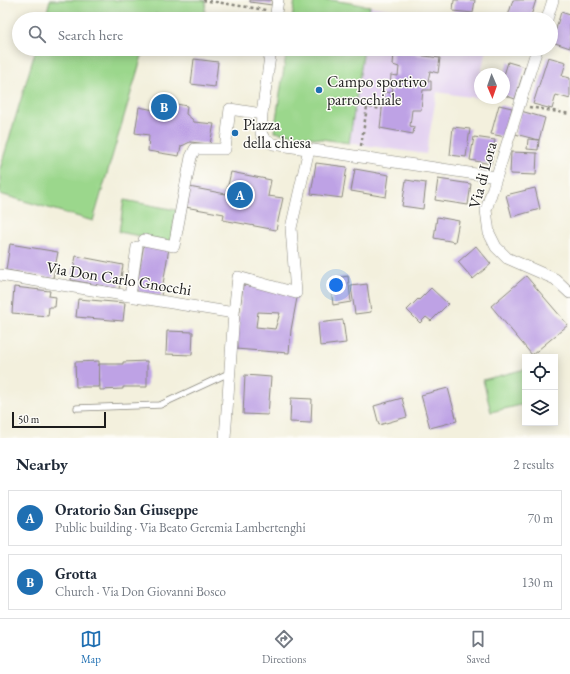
<!DOCTYPE html>
<meta charset="utf-8">
<style>
body{margin:0;font-family:"EB Garamond",serif;background:#f2f2f3;color:#1f2937}
.controls{position:absolute;right:12px;bottom:12px;display:grid;overflow:hidden;border-radius:0px;box-shadow:0 2px 10px #0003}
.controls button{width:36px;height:36px;display:grid;place-items:center;padding:0;border:0;border-bottom:1px solid #e0e1e3;background:#fff;color:#1f2937;font:20px sans-serif}
.compass{position:absolute;left:474px;top:68px;width:36px;height:36px;border-radius:50%;background:#fff;box-shadow:0 2px 10px #0003;rotate:178deg}
.scale{position:absolute;left:12px;bottom:10px;width:94px;box-sizing:border-box;padding-left:4px;border:2px solid #1c1c1c;border-top:0;font-size:11px;line-height:14px;white-space:nowrap;color:#1c1c1c;-webkit-text-stroke:3px #fdfcf7;paint-order:stroke}
.you{position:absolute;left:336px;top:285px;width:14px;height:14px;margin:-10px;border:3px solid #fff;border-radius:50%;background:#1a73e8;box-shadow:0 0 0 6px #1a73e833}
.badge{display:grid;place-items:center;width:26px;height:26px;border-radius:50%;background:#1f6fb2;color:#fff;font-size:13px;font-weight:700}
.pin{position:absolute;translate:-50% -50%;border:2px solid #fff;box-shadow:0 1px 4px #0006}
.list{margin:0;padding:0;list-style:none}
h2{display:flex;justify-content:space-between;align-items:center;height:52px;margin:0;padding:0 16px;font-size:17px}
h2 small{font-size:13px;font-weight:400;color:#747a83}
.list li{display:grid;grid-template-columns:26px 1fr auto;gap:12px;align-items:center;box-sizing:border-box;height:56px;margin:0 8px 8px;padding:0 8px;border:1px solid #e0e1e3;border-radius:0px}
.list b{display:block;font-size:15px;white-space:nowrap}
.list p{margin:0;font-size:13px;white-space:nowrap;color:#747a83}
.list em{font-size:13px;font-style:normal;color:#747a83}
.icon{flex:none;width:22px;height:22px;fill:none;stroke:currentColor;stroke-width:2;stroke-linecap:round;stroke-linejoin:round}
.map{position:relative;flex:none;width:570px;height:438px;overflow:hidden}
.search{position:absolute;background:#fff;box-shadow:0 2px 10px #0003;left:12px;right:12px;top:12px;height:44px;display:flex;align-items:center;gap:10px;box-sizing:border-box;padding:0 14px;border-radius:22px;color:#747a83;font-size:15px}
.sheet{height:180px;background:#fff}
nav{display:flex;justify-content:space-around;align-items:center;box-sizing:border-box;height:56px;border-top:1px solid #e0e1e3;background:#fff;font-size:11px;color:#747a83}
nav a{display:grid;justify-items:center;gap:2px}
nav .on{color:#1f6fb2}
.map>svg:first-child{display:block}
.built{fill:#e4d3f1}
.green{fill:#9bd78c;stroke:#5c7a54}
.building{fill:#bea2e5;fill-rule:evenodd}
.lines{fill:none;stroke-linecap:round;stroke-linejoin:round}
.lane-casing{stroke:#88867c;stroke-width:7}
.street-casing{stroke:#88867c;stroke-width:12}
.path{stroke:#88867c;stroke-width:2.5;stroke-dasharray:3 3;stroke-linecap:butt}
.lane{stroke:#fff;stroke-width:5.5}
.street{stroke:#fff;stroke-width:11}
.poi-dot{fill:#1f6fb2;stroke:#fdfcf7;stroke-width:1.5}
.labels{text-anchor:middle;stroke-width:3;stroke-linejoin:round;paint-order:stroke}
.poi-label{font-size:16px;fill:#1c1c1c;stroke:#fdfcf7;text-anchor:start}
.street-label{font-size:16px;fill:#1c1c1c;stroke:#fdfcf7}
</style>
<div class="map">
<svg width="570" height="438" viewBox="0 0 570 438">
<rect width="100%" height="100%" fill="#fdfcf7"/>
<filter id="ink" filterUnits="userSpaceOnUse"><feTurbulence type="fractalNoise" baseFrequency=".025" numOctaves="2"/><feDisplacementMap in="SourceGraphic" scale="8" xChannelSelector="R" yChannelSelector="G"/><feConvolveMatrix kernelMatrix="1 2 1 2 8 2 1 2 1" color-interpolation-filters="sRGB"/></filter>
<filter id="wash" filterUnits="userSpaceOnUse"><feTurbulence type="fractalNoise" baseFrequency=".012" numOctaves="4" result="noise"/><feDisplacementMap in="SourceGraphic" scale="16" xChannelSelector="R" yChannelSelector="G"/><feGaussianBlur stdDeviation="0.9" result="paint"/><feColorMatrix in="noise" values="0 0 0 0 0 0 0 0 0 0 0 0 0 0 0 0 0 1.4 0 .05"/><feComposite in="paint" operator="in"/></filter>
<g filter="url(#wash)">
<rect width="100%" height="100%" fill="#f3f0dd"/>
<path class="built" d="M370,6L448,19H368Z
M364,49H486L481,74H480L476,98L437,92L426,154L349,143Z"/>
<path class="green" d="M50,0H203L206,1L204,19H171L155,14L153,19H45Z
M295,0H331L370,6L368,19H292Z
M36,49H144L93,221L0,194V169Z
M287,49H364L349,143L274,132Z
M124,200L176,210L171,242L119,232Z
M525,369V404L491,412L483,380Z"/>
<g id="blocks">
<path class="building" d="M250,0H272V5L250,2Z
M454,0H475L473,13L453,11Z
M513,0H536L530,19H507Z
M561,12L570,15V48L552,42Z
M394,52L440,58L438,73L430,71L428,81H431V90H423L421,110H412L410,126L414,127L413,134L380,128L384,92L392,93L393,87H390L391,75L398,76L399,67L393,65Z
M548,57L566,62L562,76L570,78V99L556,95L552,109L533,104Z
M194,59L218,62L215,87L191,84Z
M508,62L525,67L515,99L504,95V75Z
M166,102L187,106L186,114L192,119L194,122L214,124L210,144L190,142L184,145L181,146L179,156L148,151L149,135L135,133L139,107L159,111L166,108Z
M499,105L512,108L505,137L491,134Z
M521,111L545,118L539,140L538,150L527,149L528,139L539,140L515,134Z
M453,127L470,129L466,157L450,155Z
M474,137L495,140L491,164L470,160Z
M511,152L537,153L536,175L510,174Z
M316,163L347,167L342,198L311,194Z
M355,169L389,175L386,197L351,191Z
M231,172L271,180L268,196L283,198L276,230L223,220L224,214L185,207L189,187L226,194Z
M438,179L471,184L468,205L435,200Z
M406,180L426,183L423,209L402,206Z
M535,188L540,209L512,217L506,195Z
M437,217L459,221L455,242L434,238Z
M144,243L169,248L161,296L136,292Z
M10,244L58,252L53,278L6,270Z
M476,246L491,264L473,279L458,262Z
M76,256L123,265L119,289L71,280Z
M348,276L351,302L333,305L330,279Z
M526,276L568,325L532,355L491,306Z
M367,284L371,312L355,314L351,286Z
M243,285L282,290L297,298L291,330L289,353L235,349ZM258,312L280,313L275,329L256,327Z
M14,287L50,291L49,296L56,297L55,307H49L48,316L12,313Z
M431,288L448,304L431,321L426,317L420,323L407,310L418,299L419,300Z
M78,299L125,303L123,321L76,317Z
M343,320L346,343L320,346L318,323Z
M167,331L193,332L192,355L166,354Z
M99,361V387H76L75,362Z
M147,361V387H123V389L100,390L99,364H123V362Z
M245,375L271,377L268,415L243,414Z
M448,388L457,421L430,428L421,395Z
M291,398L312,399L311,423L290,422Z
M402,398L407,417L379,425L374,406Z"/>
</g>
</g>
<g filter="url(#ink)">
<use href="#blocks" fill-opacity="0" stroke="#88867c" stroke-width="1"/>
<g class="lines">
<g class="lane-casing">
<path id="lane" d="M77,408L160,405L229,373"/>
</g>
<g class="street-casing">
<path id="street" d="M275,19L278,0
M547,19L553,0
M271,49L262,114L261,133L265,140L273,144L496,177
M537,49L486,210L489,233L496,247L507,258L555,279L570,293
M144,240L174,246L191,157L195,149H225L230,109L262,114
M0,275L234,313
M130,296L137,247
M225,438L234,313L238,277L296,293L291,228L309,149"/>
</g>
<path class="path" d="M203,0L266,10
M529,107L570,114
M361,146L367,107L382,109"/>
<use href="#lane" class="lane"/>
<use href="#street" class="street"/>
</g>
</g>
<g class="poi-dot">
<circle cx="319" cy="90" r="4"/>
<circle cx="235" cy="133" r="4"/>
</g>
<g class="labels">
<g class="poi-label">
<text x="327" y="87">Campo sportivo<tspan x="327" dy="18">parrocchiale</tspan></text>
<text x="243" y="130">Piazza<tspan x="243" dy="18">della chiesa</tspan></text>
</g>
<g class="street-label">
<text transform="translate(482 175) rotate(-75)" y="6">Via di Lora</text>
<text transform="translate(119 278) rotate(9)" y="6">Via Don Carlo Gnocchi</text>
</g>
</g>
</svg>
<div class="controls">
<button><svg class="icon" aria-label="locate" viewBox="0 0 24 24"><circle cx="12" cy="12" r="6"/><path d="M12 2v4M12 18v4M2 12h4M18 12h4"/></svg></button>
<button><svg class="icon" aria-label="layers" viewBox="0 0 24 24"><path d="M12 4l9 5-9 5-9-5zM3 14l9 5 9-5"/></svg></button>
</div>
<svg class="compass" viewBox="-18 -18 36 36"><path d="M0-13l5 13h-10z" fill="#e53935"/><path d="M0 13l5-13h-10z" fill="#747a83"/></svg>
<div class="scale">50 m</div>
<div class="you"></div>
<div class="pin badge" style="left:240px;top:195px">A</div>
<div class="pin badge" style="left:164px;top:107px">B</div>
<div class="search"><svg class="icon" aria-label="search" viewBox="0 0 24 24"><circle cx="10" cy="10" r="6"/><path d="M15 15l6 6"/></svg>Search here</div>
</div>
<section class="sheet">
<h2>Nearby<small>2 results</small></h2>
<ul class="list">
<li><span class="badge">A</span><div><b>Oratorio San Giuseppe</b><p>Public building · Via Beato Geremia Lambertenghi</p></div><em>70 m</em></li>
<li><span class="badge">B</span><div><b>Grotta</b><p>Church · Via Don Giovanni Bosco</p></div><em>130 m</em></li>
</ul>
</section>
<nav>
<a class="on"><svg class="icon" aria-label="map" viewBox="0 0 24 24"><path d="M3 6l6-2 6 2 6-2v14l-6 2-6-2-6 2zM9 4v14M15 6v14"/></svg>Map</a>
<a><svg class="icon" aria-label="directions" viewBox="0 0 24 24"><path d="M12 3l9 9-9 9-9-9zM9 14v-3h6M13 9l2 2-2 2"/></svg>Directions</a>
<a><svg class="icon" aria-label="saved" viewBox="0 0 24 24"><path d="M7 4h10v16l-5-4-5 4z"/></svg>Saved</a>
</nav>
